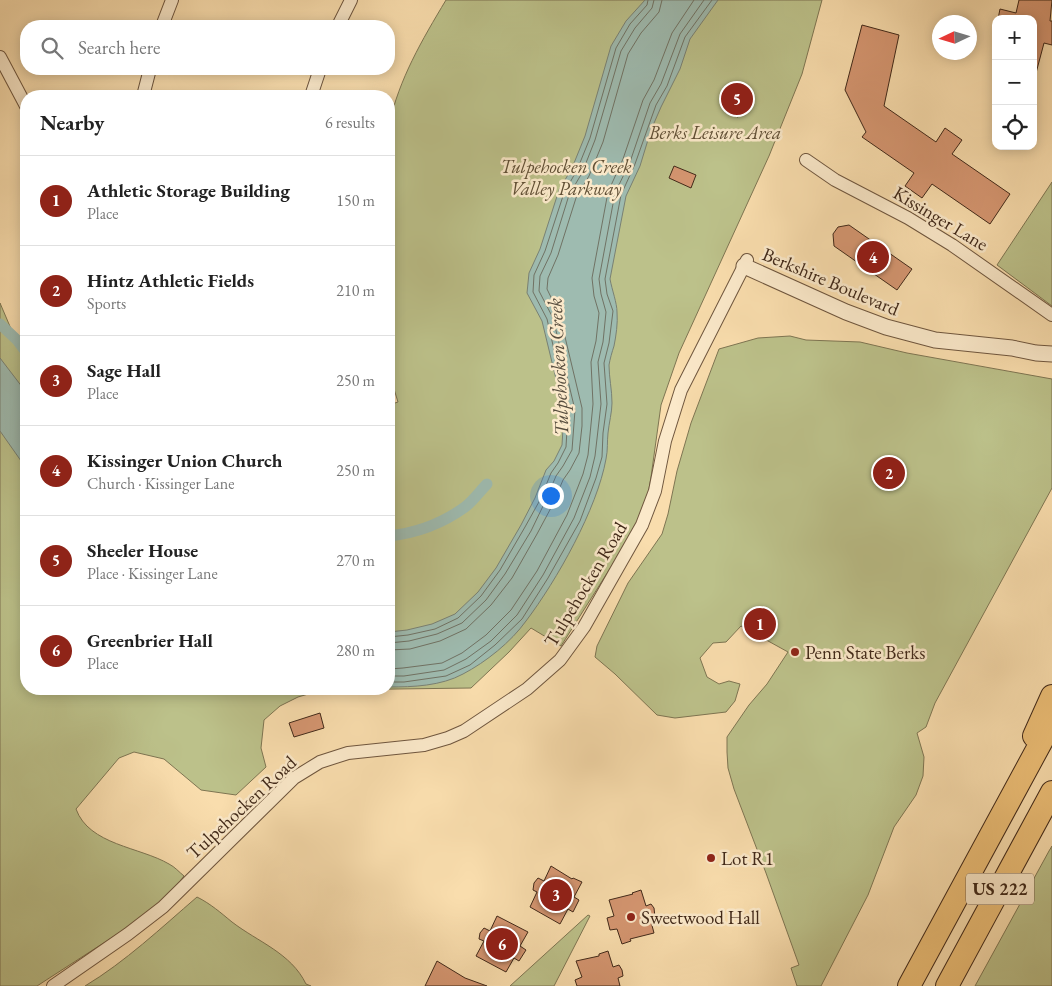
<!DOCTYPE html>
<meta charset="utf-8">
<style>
body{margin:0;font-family:"EB Garamond",serif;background:#f6f6f6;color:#222}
.controls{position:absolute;right:15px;top:15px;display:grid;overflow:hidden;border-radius:10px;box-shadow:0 2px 12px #0003}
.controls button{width:45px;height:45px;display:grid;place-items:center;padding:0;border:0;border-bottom:1px solid #e0e0e0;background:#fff;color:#222;font:25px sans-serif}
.compass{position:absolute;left:932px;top:15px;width:45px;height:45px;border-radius:50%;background:#fff;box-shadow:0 2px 12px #0003;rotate:266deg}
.you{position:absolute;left:550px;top:495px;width:18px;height:18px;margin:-12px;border:4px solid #fff;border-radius:50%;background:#1a73e8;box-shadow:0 0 0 8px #1a73e833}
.badge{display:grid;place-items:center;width:32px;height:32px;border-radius:50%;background:#8f2418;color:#fff;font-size:16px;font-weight:700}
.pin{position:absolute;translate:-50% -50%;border:2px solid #fff;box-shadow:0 1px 5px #0006}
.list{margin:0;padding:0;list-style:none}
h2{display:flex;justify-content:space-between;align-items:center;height:65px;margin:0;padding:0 20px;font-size:21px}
h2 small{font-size:16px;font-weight:400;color:#767676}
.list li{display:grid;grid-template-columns:32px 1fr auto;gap:15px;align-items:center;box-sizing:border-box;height:90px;padding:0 20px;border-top:1px solid #e0e0e0}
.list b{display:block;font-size:19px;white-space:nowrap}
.list p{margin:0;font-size:16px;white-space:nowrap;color:#767676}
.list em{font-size:16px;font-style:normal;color:#767676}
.icon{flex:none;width:28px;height:28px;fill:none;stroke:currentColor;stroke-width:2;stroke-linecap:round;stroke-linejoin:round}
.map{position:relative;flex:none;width:1052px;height:986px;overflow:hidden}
.search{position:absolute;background:#fff;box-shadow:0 2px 12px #0003;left:20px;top:20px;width:375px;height:55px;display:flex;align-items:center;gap:12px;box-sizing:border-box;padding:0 18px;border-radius:20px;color:#767676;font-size:19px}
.panel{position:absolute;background:#fff;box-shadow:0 2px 12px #0003;left:20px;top:90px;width:375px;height:605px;border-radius:20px}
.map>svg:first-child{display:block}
.green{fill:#bcc18a;stroke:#7e7552}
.water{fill:#9ebbb0;stroke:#798174}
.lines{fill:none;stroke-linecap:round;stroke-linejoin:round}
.shore{stroke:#707264;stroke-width:1}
.canal{stroke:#9ebbb0;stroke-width:11}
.building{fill:#d59671;stroke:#412919}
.minor-casing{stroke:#6f563e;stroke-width:14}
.tertiary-casing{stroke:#6f563e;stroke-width:17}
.motorway-casing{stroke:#412919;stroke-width:24}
.minor{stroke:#fbe9ca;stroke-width:12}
.tertiary{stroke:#fbe9ca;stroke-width:15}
.motorway{stroke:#ecbe76;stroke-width:22}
.poi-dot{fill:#8f2418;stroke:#fbe9ca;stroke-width:2}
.labels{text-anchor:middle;stroke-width:5;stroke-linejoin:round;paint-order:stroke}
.shield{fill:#fbe9ca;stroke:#79634e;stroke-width:1}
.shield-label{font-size:18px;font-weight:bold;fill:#412919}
.park-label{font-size:19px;font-style:italic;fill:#604f35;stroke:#fbe9ca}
.street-label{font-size:19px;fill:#412919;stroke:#fbe9ca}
.poi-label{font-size:19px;fill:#412919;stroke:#fbe9ca;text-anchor:start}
.water-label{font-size:20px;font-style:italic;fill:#584e3f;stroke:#fbe9ca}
</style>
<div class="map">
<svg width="1052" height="986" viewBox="0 0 1052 986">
<rect width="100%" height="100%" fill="#f9ddad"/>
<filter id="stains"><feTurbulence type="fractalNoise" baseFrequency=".004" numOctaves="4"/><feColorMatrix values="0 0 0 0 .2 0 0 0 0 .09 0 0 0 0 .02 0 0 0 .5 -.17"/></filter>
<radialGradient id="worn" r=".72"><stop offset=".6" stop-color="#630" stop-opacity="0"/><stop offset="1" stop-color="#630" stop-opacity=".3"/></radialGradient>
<path class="green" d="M446,0H822L802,74L769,156L679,353L661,405L651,477L647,500L635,528L623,548L561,646L531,628L509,652L471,688L322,690L298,697L280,706L264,720L261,748L266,767L236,795L201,790L164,759L134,752L119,758L76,809C89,845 140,847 169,864C175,867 179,872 184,876L170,894L133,924L37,986H0V303L26,364V689H389V405L398,402L389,373V125C399,79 422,40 446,0Z
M1052,182V306L997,265Z
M790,336L806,340L860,342L907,353L1052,379V488L935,703L926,727L917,733L924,757L923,776L916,795L894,827L868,895L821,986H797L791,968L799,965L766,873L734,789L728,768L727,752V737L749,705L767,684L788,652L741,626L726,642L713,643L700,658L707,677L719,684L729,681L740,684L735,701L726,712L675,718L657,715L615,674L595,657L597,646L628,583L662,534L668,514L677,471L691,423L719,349L758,338Z
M1052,846V986H975L1049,851Z
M197,897C211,904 221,913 232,922C258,942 291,953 306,984L311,986H85C125,962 161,928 197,897Z
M588,915L590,916L554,986H510Z"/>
<path class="water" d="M645,0H718L690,39L680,69L661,107L651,130L640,166L626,196L610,279C612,290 617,303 617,312C618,323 616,336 614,346C612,352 610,359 609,365C609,377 612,390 612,403C612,412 609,423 608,433C607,441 608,450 606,459C597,509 557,580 526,621C511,642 486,662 463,674C441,686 413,687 389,687V632L407,630L432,624L455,614L478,592L496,568L521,525L535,498L546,470L554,461L562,445L564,412L542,321L527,293L529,273L540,249L559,190L572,168L585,136L611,46L626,21Z
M0,358L26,392V468L0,431Z"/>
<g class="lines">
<path class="shore" d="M389,637L408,635L435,629L458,618L481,596L500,570L525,527L540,500L551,473L558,463L566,447L568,411L547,319L533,292L534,275L545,251L564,193L577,170L590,138L616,48L630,24L647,5L648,0
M389,643L409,641L437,634L462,623L486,600L505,574L531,531L545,502L556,476L563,466L572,450L575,410L553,318L539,291L540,276L551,253L569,195L582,173L595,140L621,51L635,28L652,8L654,0
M389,650L410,649L440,641L466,629L491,605L512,578L537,534L552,506L563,480L570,470L579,453L582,426V408L560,316L547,289L548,278L558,255L576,198L589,176L603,142L628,54L641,33L659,12L662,0
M389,669L403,668L442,663L462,653L486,635L511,610L537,571L567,515L583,474L588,455L593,404L591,362L596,341L599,313L594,296L592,278L608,192L623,159L643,100L654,80L672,33L694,0
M389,676H404L444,670L466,659L491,641L517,615L543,575L574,518L590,477L595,456L601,404L598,362L603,342L606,312L601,294L599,279L615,193L630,162L650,103L661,84L680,34L704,0
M389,682H404L446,676L470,665L495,645L522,619L548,578L580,521L596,478L602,457L603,433L607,404L604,363L609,343L613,311L607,294L605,279L621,195L635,164L656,105L667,86L685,37L712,0"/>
<path class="canal" d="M0,324L17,340L26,352
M389,536C416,533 443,523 465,507C473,501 480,491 487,484"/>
</g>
<path class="building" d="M1019,0H1052L1050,21H1052V45L1044,43L1036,73L1033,72V19H998L1000,9L1016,13Z
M862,25L899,35L884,106L936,142L945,128L962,140L952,154L1010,194L990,224L932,184L922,198L905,186L914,173L862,137L866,132L845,90Z
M734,87L747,92L738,117L725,112Z
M674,166L696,175L691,188L669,178Z
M849,225L912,269L897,290L834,246L833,234L838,227Z
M756,612L772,622L764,636L748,626Z
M320,713L324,728L294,737L289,723Z
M551,866L572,879L573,878L582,882L574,897L579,900L573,912L568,909L560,924L530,907L537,892L533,890L534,883L538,878L544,881Z
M641,890L646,906L651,904L654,908L655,917L650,918L654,933L630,939L631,941L622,944L617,929L610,930L607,918L614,916L609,900L633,894L632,893Z
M497,916L528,932L520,946L526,950L519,961L514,958L506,972L476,956L484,941L479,939L480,933L484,928L490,931Z
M608,951L613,967L619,965L622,970L623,976L618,978L620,986H577L575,980L582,977L576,961L599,956V954Z
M437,961L465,978L487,986H425Z"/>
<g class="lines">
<g class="minor-casing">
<path id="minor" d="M162,26L172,0
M338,26L351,0
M0,57L26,106
M143,96L150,69
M311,96L320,69
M806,160L835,180L908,218L952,245L1052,315
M53,986L128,934L163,907L294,778L320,762L348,753L424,745L448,738L464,731L527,689L560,660L584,627L642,525L655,491L665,441L681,390L747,260"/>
</g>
<g class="tertiary-casing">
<path id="tertiary" d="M744,266L846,312L886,327L935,340L1012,348L1036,353L1052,354"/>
</g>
<g class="motorway-casing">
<path id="motorway" d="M1034,736L1052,696
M909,986L1052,722
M947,986L1052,792"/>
</g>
<use href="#minor" class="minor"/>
<use href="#tertiary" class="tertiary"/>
<use href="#motorway" class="motorway"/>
</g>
<g class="poi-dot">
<circle cx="795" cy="652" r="5"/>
<circle cx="711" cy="858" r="5"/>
<circle cx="631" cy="917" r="5"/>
</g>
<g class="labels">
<rect class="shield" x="966" y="873.5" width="68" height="31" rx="4"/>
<g class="shield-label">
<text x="1000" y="895">US 222</text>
</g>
<g class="park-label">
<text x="715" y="139">Berks Leisure Area</text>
<text x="566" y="173">Tulpehocken Creek<tspan x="566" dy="22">Valley Parkway</tspan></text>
</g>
<g class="street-label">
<text transform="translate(941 218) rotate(31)" y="7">Kissinger Lane</text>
<text transform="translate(831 281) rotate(23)" y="7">Berkshire Boulevard</text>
<text transform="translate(585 584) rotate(-59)" y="7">Tulpehocken Road</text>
<text transform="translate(241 807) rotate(-43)" y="7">Tulpehocken Road</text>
</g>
<g class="poi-label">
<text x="805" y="659">Penn State Berks</text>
<text x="721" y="865">Lot R1</text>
<text x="641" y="924">Sweetwood Hall</text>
</g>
<g class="water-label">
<text transform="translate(558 367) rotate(-93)" y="7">Tulpehocken Creek</text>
</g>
</g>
<rect width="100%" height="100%" filter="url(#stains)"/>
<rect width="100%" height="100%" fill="url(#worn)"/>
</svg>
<div class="controls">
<button>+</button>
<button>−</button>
<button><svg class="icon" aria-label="locate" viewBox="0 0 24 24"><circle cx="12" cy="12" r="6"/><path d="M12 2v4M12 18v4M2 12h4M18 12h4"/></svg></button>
</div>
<svg class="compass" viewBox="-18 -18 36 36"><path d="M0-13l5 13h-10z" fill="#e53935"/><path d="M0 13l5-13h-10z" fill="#767676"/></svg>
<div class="you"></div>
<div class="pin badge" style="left:760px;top:624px">1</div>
<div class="pin badge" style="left:889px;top:473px">2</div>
<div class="pin badge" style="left:556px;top:895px">3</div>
<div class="pin badge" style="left:873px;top:257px">4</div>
<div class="pin badge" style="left:737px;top:99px">5</div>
<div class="pin badge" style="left:502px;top:944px">6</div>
<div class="search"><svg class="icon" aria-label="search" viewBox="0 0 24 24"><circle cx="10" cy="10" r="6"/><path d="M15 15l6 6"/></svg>Search here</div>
<section class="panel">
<h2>Nearby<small>6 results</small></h2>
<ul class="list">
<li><span class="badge">1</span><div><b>Athletic Storage Building</b><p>Place</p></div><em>150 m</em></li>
<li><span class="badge">2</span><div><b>Hintz Athletic Fields</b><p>Sports</p></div><em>210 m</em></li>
<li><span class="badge">3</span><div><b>Sage Hall</b><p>Place</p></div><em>250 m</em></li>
<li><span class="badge">4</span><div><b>Kissinger Union Church</b><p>Church · Kissinger Lane</p></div><em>250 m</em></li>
<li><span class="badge">5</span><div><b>Sheeler House</b><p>Place · Kissinger Lane</p></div><em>270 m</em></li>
<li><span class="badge">6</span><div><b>Greenbrier Hall</b><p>Place</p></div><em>280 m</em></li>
</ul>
</section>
</div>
